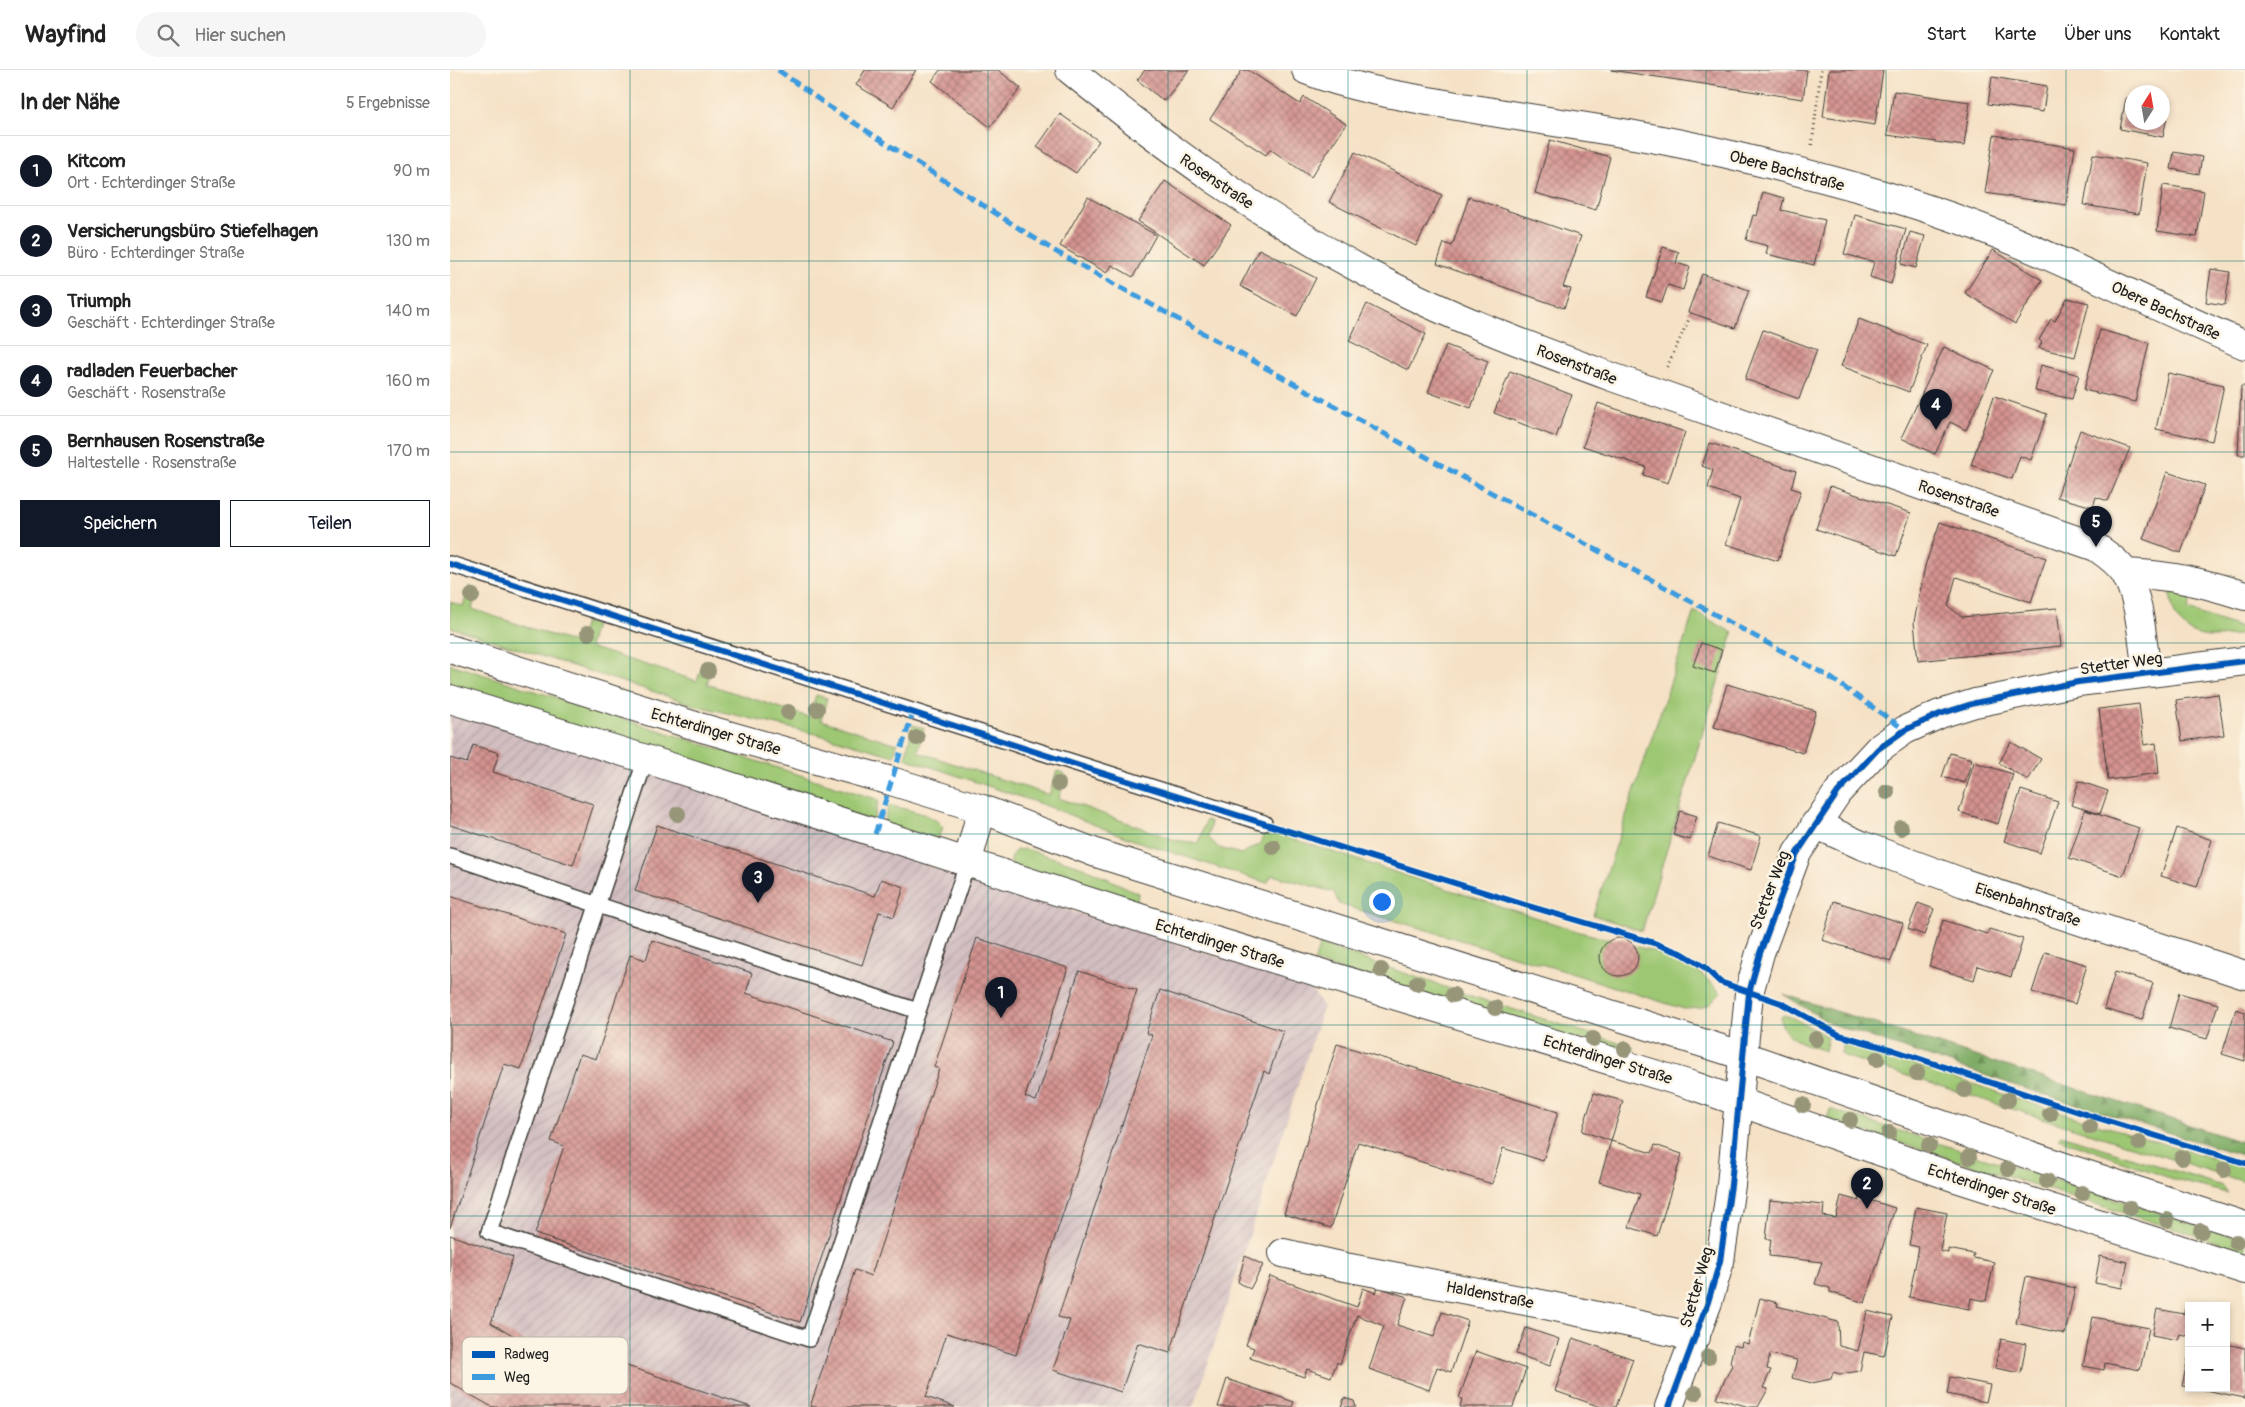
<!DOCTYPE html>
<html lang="de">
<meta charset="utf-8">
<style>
body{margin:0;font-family:Pangolin,sans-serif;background:#f6f6f6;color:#222}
.controls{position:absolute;right:15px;bottom:15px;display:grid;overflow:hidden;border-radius:0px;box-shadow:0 2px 8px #0003}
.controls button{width:45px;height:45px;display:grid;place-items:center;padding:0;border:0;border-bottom:1px solid #e0e0e0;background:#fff;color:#222;font:25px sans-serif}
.compass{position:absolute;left:1675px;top:15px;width:45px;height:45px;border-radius:50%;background:#fff;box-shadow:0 2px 8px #0003;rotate:11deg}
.you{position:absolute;left:931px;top:831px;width:18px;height:18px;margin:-12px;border:4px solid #fff;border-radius:50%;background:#1a73e8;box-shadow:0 0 0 8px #1a73e833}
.badge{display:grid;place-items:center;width:32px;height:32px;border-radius:50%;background:#111827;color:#fff;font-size:16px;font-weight:700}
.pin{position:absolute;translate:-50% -41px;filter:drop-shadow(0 1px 2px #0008)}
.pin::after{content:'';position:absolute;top:26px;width:18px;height:15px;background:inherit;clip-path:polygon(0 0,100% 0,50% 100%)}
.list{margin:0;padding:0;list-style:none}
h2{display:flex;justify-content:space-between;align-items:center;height:65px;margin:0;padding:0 20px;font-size:21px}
h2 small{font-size:16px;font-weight:400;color:#767676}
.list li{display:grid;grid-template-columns:32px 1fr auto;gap:15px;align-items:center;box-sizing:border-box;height:70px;padding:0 20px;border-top:1px solid #e0e0e0}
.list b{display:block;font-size:19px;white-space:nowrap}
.list p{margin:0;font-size:16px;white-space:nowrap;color:#767676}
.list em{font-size:16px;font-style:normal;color:#767676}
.actions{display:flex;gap:10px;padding:15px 20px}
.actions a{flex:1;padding:11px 0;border:1px solid #111827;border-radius:0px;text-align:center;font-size:18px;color:#111827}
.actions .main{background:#111827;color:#fff}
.icon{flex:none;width:28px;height:28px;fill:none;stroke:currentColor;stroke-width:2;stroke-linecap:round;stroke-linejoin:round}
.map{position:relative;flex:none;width:1795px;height:1337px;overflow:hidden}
header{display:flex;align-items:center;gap:30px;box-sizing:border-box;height:70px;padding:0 25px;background:#fff;border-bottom:1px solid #e0e0e0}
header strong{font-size:24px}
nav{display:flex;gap:28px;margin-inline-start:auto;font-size:18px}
.search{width:350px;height:45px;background:#f6f6f6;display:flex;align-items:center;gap:12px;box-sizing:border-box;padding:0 18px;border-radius:28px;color:#767676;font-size:19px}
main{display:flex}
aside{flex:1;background:#fff}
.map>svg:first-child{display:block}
.industrial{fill:url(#industrial-furrows)}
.green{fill:#9ec773;stroke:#5d7248}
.forest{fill:url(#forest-firs);stroke:#4d6440}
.building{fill:url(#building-cross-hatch)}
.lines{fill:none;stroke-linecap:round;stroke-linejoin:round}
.lane-casing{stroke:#3d3a35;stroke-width:18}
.street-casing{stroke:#3d3a35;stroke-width:30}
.secondary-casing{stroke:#3d3a35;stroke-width:30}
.path{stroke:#3d3a35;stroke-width:3;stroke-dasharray:1 4;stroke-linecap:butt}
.lane{stroke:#fff;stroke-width:15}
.street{stroke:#fff;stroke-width:28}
.secondary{stroke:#fff;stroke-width:28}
.quiet{stroke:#3c9bdf;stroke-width:5;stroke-dasharray:10 5;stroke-linecap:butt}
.cycleway-casing{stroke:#fcf5e5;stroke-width:9}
.cycleway{stroke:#0057b8;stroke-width:6}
.tree{fill:#979679}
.grid{fill:none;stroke:#0f766e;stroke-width:1;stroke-opacity:0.55}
.labels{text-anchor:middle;stroke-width:5;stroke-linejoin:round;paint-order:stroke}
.street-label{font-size:16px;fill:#1c1c1c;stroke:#fcf5e5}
.key{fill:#fcf5e5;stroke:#b9b4a9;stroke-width:1}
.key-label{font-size:14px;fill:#1c1c1c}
</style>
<header>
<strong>Wayfind</strong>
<div class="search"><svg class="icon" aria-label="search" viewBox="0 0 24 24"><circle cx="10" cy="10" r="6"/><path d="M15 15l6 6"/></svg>Hier suchen</div>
<nav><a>Start</a><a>Karte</a><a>Über uns</a><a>Kontakt</a></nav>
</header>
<main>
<aside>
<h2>In der Nähe<small>5 Ergebnisse</small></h2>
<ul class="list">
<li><span class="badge">1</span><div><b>Kitcom</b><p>Ort · Echterdinger Straße</p></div><em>90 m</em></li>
<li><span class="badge">2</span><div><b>Versicherungsbüro Stiefelhagen</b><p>Büro · Echterdinger Straße</p></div><em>130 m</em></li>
<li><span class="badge">3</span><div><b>Triumph</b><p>Geschäft · Echterdinger Straße</p></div><em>140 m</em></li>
<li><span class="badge">4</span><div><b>radladen Feuerbacher</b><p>Geschäft · Rosenstraße</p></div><em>160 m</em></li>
<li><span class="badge">5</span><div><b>Bernhausen Rosenstraße</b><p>Haltestelle · Rosenstraße</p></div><em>170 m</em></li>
</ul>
<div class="actions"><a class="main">Speichern</a><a>Teilen</a></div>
</aside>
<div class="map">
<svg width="1795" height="1337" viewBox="0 0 1795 1337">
<defs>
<pattern id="industrial-furrows" width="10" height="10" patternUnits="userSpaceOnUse" patternTransform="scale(1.25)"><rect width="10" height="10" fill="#d2bec1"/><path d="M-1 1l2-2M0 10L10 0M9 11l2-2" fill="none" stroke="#b4a3a5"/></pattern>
<pattern id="forest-firs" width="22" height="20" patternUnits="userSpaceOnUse" patternTransform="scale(1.25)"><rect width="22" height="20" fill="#7eac65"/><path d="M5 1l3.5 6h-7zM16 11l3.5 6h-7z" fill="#668b52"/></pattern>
<pattern id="building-cross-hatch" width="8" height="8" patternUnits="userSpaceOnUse" patternTransform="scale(1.25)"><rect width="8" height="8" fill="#d4938f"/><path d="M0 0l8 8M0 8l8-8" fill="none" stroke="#ab7774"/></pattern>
</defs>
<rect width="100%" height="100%" fill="#fcf5e5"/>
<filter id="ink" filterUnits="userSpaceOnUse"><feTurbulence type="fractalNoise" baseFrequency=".02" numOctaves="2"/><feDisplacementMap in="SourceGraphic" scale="10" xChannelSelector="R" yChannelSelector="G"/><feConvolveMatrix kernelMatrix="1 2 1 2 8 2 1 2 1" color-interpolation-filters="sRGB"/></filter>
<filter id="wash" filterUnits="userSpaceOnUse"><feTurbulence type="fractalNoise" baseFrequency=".0096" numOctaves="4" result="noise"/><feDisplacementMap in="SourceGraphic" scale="20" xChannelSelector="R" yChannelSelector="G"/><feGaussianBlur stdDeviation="1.12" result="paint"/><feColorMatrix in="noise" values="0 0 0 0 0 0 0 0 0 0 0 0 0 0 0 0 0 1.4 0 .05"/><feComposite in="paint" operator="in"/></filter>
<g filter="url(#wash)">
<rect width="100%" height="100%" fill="#f5e1c5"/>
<path class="industrial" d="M0,641L255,721L512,807L859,915L873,937L744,1337H0Z"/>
<path class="green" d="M19,516L28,519L22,539L128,574L135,552L145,555L139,577L247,611L254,590L263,593L257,614L359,647L366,625L377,628L371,650L447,674L444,686L378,667L248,636L0,557V532L13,536Z
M1721,516L1744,517L1738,540L1792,558L1795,551V564C1770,567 1740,574 1726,546C1721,536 1720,527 1721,516Z
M1244,541L1283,563L1192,861L1143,845Z
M0,594L429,730L423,751L0,616Z
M463,655L474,658L468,682L599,725L607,701L615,704L609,728L725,770L749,773L756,750L761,752L758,767L769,778L791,784L810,774L815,760L1130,862L1200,880L1243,896L1271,923L1260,934L1250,938L1234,939L1108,899L889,834L884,822L822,805L817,813L683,770L597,736L455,688Z
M439,735C455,740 485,743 493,758L487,769L433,755Z
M576,779L633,797L688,823L687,833L561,795V786L566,780Z
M870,874L1012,923L1184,978L1178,984L864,892Z
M1334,945L1341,947L1378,967L1375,981C1358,975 1330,969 1331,947Z
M1401,974L1614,1044L1795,1098V1112L1394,986L1391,983L1393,976Z
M1380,1039L1795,1170V1181L1377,1050Z
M1611,1065L1772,1116L1777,1123L1725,1110L1608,1068Z"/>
<path class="forest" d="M1333,924L1795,1073V1086L1576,1019L1379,953Z"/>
<g id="blocks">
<path class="building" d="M415,0H466L443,37L406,15Z
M490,0H548L571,18L540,57L482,11Z
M695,0H739L714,31L687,10Z
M792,0H798L850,34L854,27L896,54L861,107L820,79L816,85L760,49Z
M1161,0H1357L1353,29Z
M1379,0H1433L1425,55L1373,47Z
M1542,7L1597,16L1593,42L1538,34Z
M1444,21L1520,32L1514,76L1437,65Z
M1676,28L1682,29V52H1712V35L1719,36L1713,67L1670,59Z
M610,44L649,71L626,103L587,77Z
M1544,65L1625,78L1616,135L1535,123Z
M1100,70L1160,87L1146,140L1085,123Z
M905,82L992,125L966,176L879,132Z
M1724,82L1752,87L1749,104L1721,99Z
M1643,84L1697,93L1689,144L1634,135Z
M715,111L781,155L754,195L688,151Z
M1713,115L1754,121L1747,167L1707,161Z
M1313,122L1334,128L1331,140L1375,150L1364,195L1316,184L1318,176L1296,170L1303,145L1307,146Z
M638,127L706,165L683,207L662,195L657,203L610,176Z
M1019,127L1131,166L1113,217L1121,219L1114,238L987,194L994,173L1002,176Z
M1405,145L1456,159L1441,214L1420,207L1424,192L1394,184Z
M1460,162L1475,166L1466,198L1451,194Z
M1213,177L1229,182L1226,193L1240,197L1233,220L1218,215L1212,232L1196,227Z
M809,179L866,208L847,246L790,216Z
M1543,180L1592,210L1565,254L1515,223Z
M1761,199L1780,202L1775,235L1756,232Z
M1252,204L1299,220L1285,258L1238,242Z
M1617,228L1639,233L1625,287L1589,278L1592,272L1589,270L1601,249L1605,251Z
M917,234L976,264L958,300L899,271Z
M1409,249L1477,275L1459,322L1391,296Z
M1313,260L1367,280L1349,329L1295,309Z
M1650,260L1699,273L1685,332L1634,320Z
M996,275L1038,291L1021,338L978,322Z
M1494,277L1544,300L1516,360L1500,352L1485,384L1451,368Z
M1591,295L1629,305L1622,329L1585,321Z
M1060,301L1122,325L1106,367L1044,343Z
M1718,303L1774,315L1762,371L1706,359Z
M1791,316H1795V385H1788Z
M1544,326L1597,344L1581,390L1570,386L1562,409L1521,395Z
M1148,333L1235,362L1218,413L1193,405L1196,397L1133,376Z
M1630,360L1680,378L1658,431L1646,427L1643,437L1607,427Z
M1260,373L1346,401L1341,418L1351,421L1328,491L1276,474L1290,429L1258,418L1263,400L1252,396Z
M1717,402L1755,415L1731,483L1693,469Z
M1380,416L1461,443L1446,486L1366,459Z
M1490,452L1596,488L1581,532L1506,507L1498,536L1512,547L1607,538L1611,576L1468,591L1464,552L1475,496Z
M1251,573L1272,580L1265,603L1243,596Z
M1277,614L1366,641L1353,683L1264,657Z
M1768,624L1774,665L1732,671L1726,630Z
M1689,634L1694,675L1706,673L1709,703L1658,710L1649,639Z
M1561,672L1591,689L1578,710L1549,693Z
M23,675L49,683L43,702L143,734L123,795L0,755V688L17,693Z
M1500,683L1522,689L1515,713L1492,707Z
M1524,692L1563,704L1548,754L1509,742Z
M1629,711L1658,721L1650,744L1621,735Z
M1571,720L1608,732L1590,783L1554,771Z
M1635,740L1689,758L1673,806L1619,788Z
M1230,741L1247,746L1240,770L1223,765Z
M1268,753L1311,766L1301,800L1258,786Z
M207,755L425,826L431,809L454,817L444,847L429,842L412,895L185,821Z
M1727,758L1762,770L1747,817L1711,806Z
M0,826L116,864L71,999L54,994L0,1158Z
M1384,831L1453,853L1441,891L1372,870Z
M1468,833L1484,839L1474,865L1458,859Z
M1493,850L1537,864L1539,859L1573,869L1561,907L1528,896L1524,910L1479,896Z
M527,868L618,898L575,1027L586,1031L629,901L687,920L566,1285L497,1263L476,1327L505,1337H360L405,1200L421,1206L489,999L484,997Z
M1150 887a19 19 0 1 1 38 0a19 19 0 1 1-38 0Z
M202,870L302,903L296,923L443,972L350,1252L85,1164L114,1076L101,1071L130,984L146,989L180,885L196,890Z
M1595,882L1637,895L1625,934L1582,922Z
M1665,902L1703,913L1692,950L1654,939Z
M710,920L833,961L819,1004L814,1001L720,1283L688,1273L671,1322L603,1300L620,1250L608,1247L702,965L696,963Z
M1729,923L1768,934L1757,969L1719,958Z
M1786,939L1795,942V991L1772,984Z
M887,974L1108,1042L1093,1091L1053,1078L1042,1114L908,1072L881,1158L834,1144Z
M1144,1023L1173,1031L1161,1071L1202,1083L1205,1075L1232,1084L1207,1166L1179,1157L1190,1124L1149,1112L1161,1071L1132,1061Z
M1391,1126L1409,1131L1410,1127L1445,1138L1415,1233L1380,1222V1218L1365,1214L1372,1192L1319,1186L1321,1169H1316L1320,1130L1374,1135L1373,1146L1386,1148Z
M1466,1137L1497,1143L1490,1181L1498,1183V1179L1524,1184L1523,1188L1544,1192L1536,1231L1521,1228L1519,1239L1459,1227L1469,1177L1459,1175Z
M0,1165L63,1187L41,1253L125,1300L124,1305L166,1319L174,1295L301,1337H42L0,1313Z
M795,1186L813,1195L800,1219L788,1212Z
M1650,1186L1678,1192L1672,1218L1645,1213Z
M820,1206L907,1237L913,1218L926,1223L928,1217L957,1227L947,1255L984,1267L992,1242L1018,1251L1001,1302L987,1297L979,1320L919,1299L934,1256L907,1245L890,1294L887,1292L881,1307L857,1299L854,1307L800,1288L804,1278L796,1275Z
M1576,1207L1625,1218L1615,1264L1566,1253Z
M1310,1228L1328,1233L1327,1236L1388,1252L1389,1276L1408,1281L1417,1241L1443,1247L1434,1286L1414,1282L1410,1301L1390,1304L1383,1302L1381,1309L1362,1313L1342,1308L1347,1290L1320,1284L1317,1299L1321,1300L1313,1318L1318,1319L1308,1337H1300L1266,1328L1282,1295L1280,1292L1284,1275L1291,1277L1292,1272L1298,1274Z
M1735,1238L1739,1239V1266L1730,1264L1728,1270L1702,1265L1707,1239L1734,1244Z
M1643,1247L1699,1258L1690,1300L1655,1293L1654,1300L1633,1296Z
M1076,1258L1109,1269L1100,1296L1066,1284Z
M1123,1268L1183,1289L1166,1337H1151L1105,1321Z
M1551,1269L1576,1274L1571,1303L1545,1298Z
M1776,1274L1795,1278V1328L1750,1319L1776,1318Z
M1026,1281L1076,1299L1063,1337H1010L1012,1329L1009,1328Z
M1738,1288H1739V1317L1732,1316Z
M1500,1307L1540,1315L1536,1332L1497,1324Z
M777,1309L844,1332L842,1337H768Z
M894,1328L904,1331L906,1337H891Z"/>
</g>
</g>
<g filter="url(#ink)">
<use href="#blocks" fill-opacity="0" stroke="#3d3a35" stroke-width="1"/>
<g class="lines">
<g class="lane-casing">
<path id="lane" d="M0,494L814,753
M0,786L468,941L359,1269L39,1162L192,700L196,689
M468,941L517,794"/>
</g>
<g class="street-casing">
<path id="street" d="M620,0C716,78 809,145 919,204C995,245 1080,277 1162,307L1646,477C1656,484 1668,492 1675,503C1691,531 1692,571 1697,602
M856,0C899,17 945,25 990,33C1086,51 1183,61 1277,84C1368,106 1460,129 1547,164C1631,198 1711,240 1795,275
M1675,503C1720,505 1752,512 1795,526
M0,629L196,689L709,854L1244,1016L1506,1108L1795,1200
M1365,754L1411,775L1514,813L1795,905
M517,794L532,739
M833,1183L895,1197L1091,1234L1246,1267
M1219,1337L1258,1232L1270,1191L1281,1115L1299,923L1310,883L1347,783L1388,722L1428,679L1455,660L1490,644L1525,633L1628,612L1795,591"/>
</g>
<g class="secondary-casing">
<path id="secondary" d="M0,579L249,657L441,711L532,739L646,783L1291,985L1623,1100L1795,1156"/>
</g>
<path class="path" d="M1362,75L1371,0
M1217,297L1239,249"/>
<use href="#lane" class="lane"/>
<use href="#street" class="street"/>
<use href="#secondary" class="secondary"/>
<path class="quiet" d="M328,0L378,36L603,180L1009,405L1378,606L1455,660
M425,764L463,642"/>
<g class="cycleway-casing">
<path id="cycleway" d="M0,494L633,697L1075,835L1204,873L1233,884L1254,897L1270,912L1331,933L1389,965L1443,980L1638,1045L1795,1093
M1219,1337L1258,1232L1270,1191L1281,1115L1299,923L1310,883L1347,783L1388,722L1428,679L1455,660L1490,644L1525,633L1628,612L1795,591"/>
</g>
<use href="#cycleway" class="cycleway"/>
</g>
<g class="tree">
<circle cx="22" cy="526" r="8"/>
<circle cx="138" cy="563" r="8"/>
<circle cx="258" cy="601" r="8"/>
<circle cx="367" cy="639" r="8"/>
<circle cx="338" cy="642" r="8"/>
<circle cx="467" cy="668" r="8"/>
<circle cx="608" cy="714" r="8"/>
<circle cx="1437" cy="722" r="8"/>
<circle cx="228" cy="744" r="8"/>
<circle cx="1451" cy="758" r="8"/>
<circle cx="823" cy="777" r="8"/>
<circle cx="931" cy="900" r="8"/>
<circle cx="967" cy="913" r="8"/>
<circle cx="1003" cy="925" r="8"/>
<circle cx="1045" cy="938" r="8"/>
<circle cx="1143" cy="969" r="8"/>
<circle cx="1366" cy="969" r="8"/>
<circle cx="1175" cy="979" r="8"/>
<circle cx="1427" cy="989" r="8"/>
<circle cx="1467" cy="1003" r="8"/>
<circle cx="1515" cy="1020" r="8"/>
<circle cx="1558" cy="1030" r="8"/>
<circle cx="1353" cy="1035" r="8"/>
<circle cx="1600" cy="1044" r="8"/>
<circle cx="1400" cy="1050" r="8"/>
<circle cx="1640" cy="1057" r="8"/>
<circle cx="1439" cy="1063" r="8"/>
<circle cx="1689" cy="1073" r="8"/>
<circle cx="1479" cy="1075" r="8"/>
<circle cx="1519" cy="1087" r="8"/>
<circle cx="1732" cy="1088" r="8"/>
<circle cx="1558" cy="1099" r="8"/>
<circle cx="1774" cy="1100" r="8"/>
<circle cx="1597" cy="1111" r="8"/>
<circle cx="1632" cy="1123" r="8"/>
<circle cx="1680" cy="1138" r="8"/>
<circle cx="1717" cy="1150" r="8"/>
<circle cx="1751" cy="1161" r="8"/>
<circle cx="1786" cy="1172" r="8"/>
<circle cx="1258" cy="1287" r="8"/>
<circle cx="1245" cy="1323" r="8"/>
</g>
</g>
<path class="grid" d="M180,0V1337M359,0V1337M538,0V1337M718,0V1337M898,0V1337M1077,0V1337M1256,0V1337M1436,0V1337M1616,0V1337M0,191H1795M0,382H1795M0,573H1795M0,764H1795M0,955H1795M0,1146H1795"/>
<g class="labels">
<g class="street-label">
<text transform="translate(1337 100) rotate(15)" y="6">Obere Bachstraße</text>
<text transform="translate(767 111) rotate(34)" y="6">Rosenstraße</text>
<text transform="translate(1716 240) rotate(25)" y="6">Obere Bachstraße</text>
<text transform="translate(1127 294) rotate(21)" y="6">Rosenstraße</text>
<text transform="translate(1509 428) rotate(19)" y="6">Rosenstraße</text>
<text transform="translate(1671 593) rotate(-8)" y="6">Stetter Weg</text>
<text transform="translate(266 661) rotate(16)" y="6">Echterdinger Straße</text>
<text transform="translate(1319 820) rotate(-69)" y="6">Stetter Weg</text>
<text transform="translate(1578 834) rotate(18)" y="6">Eisenbahnstraße</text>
<text transform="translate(770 873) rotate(17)" y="6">Echterdinger Straße</text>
<text transform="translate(1158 989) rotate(17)" y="6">Echterdinger Straße</text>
<text transform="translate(1542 1119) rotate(18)" y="6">Echterdinger Straße</text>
<text transform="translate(1246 1217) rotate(-74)" y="6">Stetter Weg</text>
<text transform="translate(1040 1224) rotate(11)" y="6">Haldenstraße</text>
</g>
</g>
<rect x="12" y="1267" width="166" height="57" rx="8" class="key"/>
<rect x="22" y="1281" width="23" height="7" fill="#0057b8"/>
<rect x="22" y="1304" width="23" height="6" fill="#3c9bdf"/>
<g class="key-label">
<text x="54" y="1289">Radweg</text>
<text x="54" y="1312">Weg</text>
</g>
</svg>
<div class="controls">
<button>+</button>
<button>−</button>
</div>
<svg class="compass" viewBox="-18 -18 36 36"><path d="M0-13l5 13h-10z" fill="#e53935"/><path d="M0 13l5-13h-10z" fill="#767676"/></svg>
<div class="you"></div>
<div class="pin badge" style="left:551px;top:948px">1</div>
<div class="pin badge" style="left:1417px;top:1139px">2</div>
<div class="pin badge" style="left:308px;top:833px">3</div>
<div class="pin badge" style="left:1486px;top:360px">4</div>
<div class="pin badge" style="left:1646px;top:477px">5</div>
</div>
</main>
